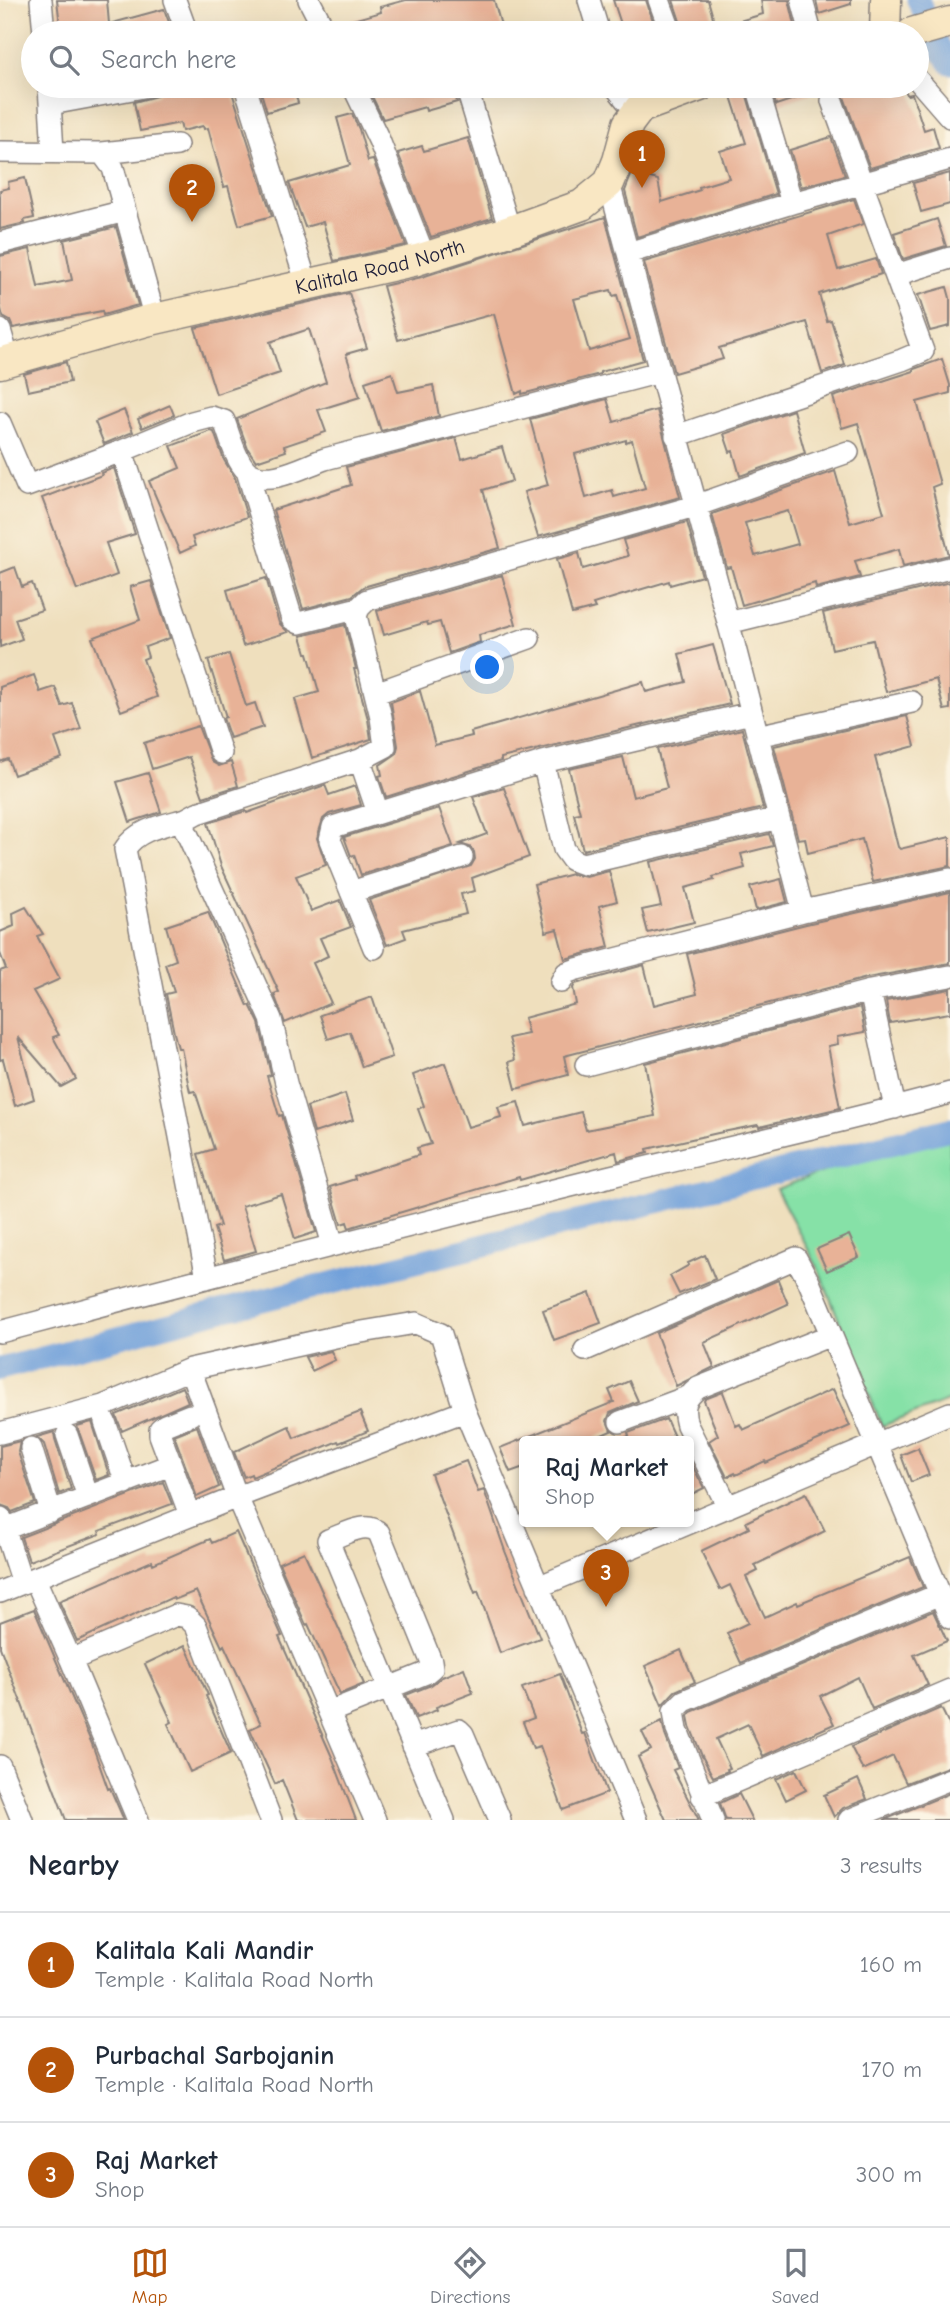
<!DOCTYPE html>
<meta charset="utf-8">
<style>
body{margin:0;font-family:"Comic Neue",sans-serif;background:#f2f2f3;color:#1f2937}
.you{position:absolute;left:488px;top:668px;width:24px;height:24px;margin:-18px;border:5px solid #fff;border-radius:50%;background:#1a73e8;box-shadow:0 0 0 10px #1a73e833}
.badge{display:grid;place-items:center;width:46px;height:46px;border-radius:50%;background:#b45309;color:#fff;font-size:23px;font-weight:700}
.pin{position:absolute;translate:-50% -58px;filter:drop-shadow(0 2px 4px #0008)}
.pin::after{content:'';position:absolute;top:37px;width:24px;height:21px;background:inherit;clip-path:polygon(0 0,100% 0,50% 100%)}
.popup{position:absolute;left:519px;top:1436px;width:175px;height:91px;box-sizing:border-box;display:grid;place-content:center;border-radius:7px;background:#fff;filter:drop-shadow(0 2px 5px #0005);font-size:23px;white-space:nowrap;color:#747a83}
.popup b{font-size:26px;color:#1f2937}
.popup::after{content:'';position:absolute;left:50%;top:100%;margin-left:-14px;border:14px solid transparent;border-top-color:#fff}
.list{margin:0;padding:0;list-style:none}
h2{display:flex;justify-content:space-between;align-items:center;height:91px;margin:0;padding:0 28px;font-size:30px}
h2 small{font-size:23px;font-weight:400;color:#747a83}
.list li{display:grid;grid-template-columns:46px 1fr auto;gap:21px;align-items:center;box-sizing:border-box;height:105px;padding:0 28px;border-top:2px solid #e0e1e3}
.list b{display:block;font-size:26px;white-space:nowrap}
.list p{margin:0;font-size:23px;white-space:nowrap;color:#747a83}
.list em{font-size:23px;font-style:normal;color:#747a83}
.icon{flex:none;width:38px;height:38px;fill:none;stroke:currentColor;stroke-width:2;stroke-linecap:round;stroke-linejoin:round}
.map{position:relative;flex:none;width:950px;height:1820px;overflow:hidden}
.search{position:absolute;background:#fff;box-shadow:0 7px 28px #0002;left:21px;right:21px;top:21px;height:77px;display:flex;align-items:center;gap:18px;box-sizing:border-box;padding:0 24px;border-radius:38px;color:#747a83;font-size:26px}
.sheet{height:406px;background:#fff}
nav{display:flex;justify-content:space-around;align-items:center;box-sizing:border-box;height:98px;border-top:2px solid #e0e1e3;background:#fff;font-size:19px;color:#747a83}
nav a{display:grid;justify-items:center;gap:4px}
nav .on{color:#b45309}
.map>svg:first-child{display:block}
.green{fill:#86e1a7;stroke:#548271;stroke-width:2}
.lines{fill:none;stroke-linecap:round;stroke-linejoin:round}
.canal{stroke:#71a0da;stroke-width:23}
.building{fill:#e8b297;fill-rule:evenodd}
.street-casing{stroke:#88807c;stroke-width:24}
.secondary-casing{stroke:#88807c;stroke-width:33}
.street{stroke:#fff;stroke-width:21}
.secondary{stroke:#f9e7c3;stroke-width:30}
.labels{text-anchor:middle;stroke-width:7;stroke-linejoin:round;paint-order:stroke}
.street-label{font-size:21px;fill:#22223b;stroke:#fcf5e5}
</style>
<div class="map">
<svg width="950" height="1820" viewBox="0 0 950 1820">
<rect width="100%" height="100%" fill="#fcf5e5"/>
<filter id="ink" filterUnits="userSpaceOnUse"><feTurbulence type="fractalNoise" baseFrequency=".0143" numOctaves="2"/><feDisplacementMap in="SourceGraphic" scale="14" xChannelSelector="R" yChannelSelector="G"/><feConvolveMatrix kernelMatrix="1 2 1 2 8 2 1 2 1" color-interpolation-filters="sRGB"/></filter>
<filter id="wash" filterUnits="userSpaceOnUse"><feTurbulence type="fractalNoise" baseFrequency=".00686" numOctaves="4" result="noise"/><feDisplacementMap in="SourceGraphic" scale="28" xChannelSelector="R" yChannelSelector="G"/><feGaussianBlur stdDeviation="1.57" result="paint"/><feColorMatrix in="noise" values="0 0 0 0 0 0 0 0 0 0 0 0 0 0 0 0 0 1.4 0 .05"/><feComposite in="paint" operator="in"/></filter>
<g filter="url(#wash)">
<rect width="100%" height="100%" fill="#efdfbd"/>
<path class="green" d="M950,1133V1400L882,1426L817,1266L776,1189L922,1136Z"/>
<g class="lines">
<path class="canal" d="M918,0L938,45L950,63
M0,1369L231,1308L950,1129"/>
</g>
<g id="blocks">
<path class="building" d="M57,0H107L109,24L164,9L173,33H61Z
M406,0H494L503,33H339L336,25L381,12L380,7Z
M613,0H646L657,33H624Z
M673,0H708L716,28L763,14L761,0H789L797,33H684Z
M816,0H851V4L819,14Z
M162,86H230L272,216L239,225L228,186L224,187L208,128L204,129L203,126L182,131L180,123L140,131L134,102L157,96Z
M272,86H293L298,103L267,112L260,89Z
M367,86H453L457,102L426,111L425,107L383,119Z
M742,86H744L776,194L637,237L625,191L632,173L658,180L662,202L700,190L699,187L729,178L720,151L746,143L729,90Z
M771,86H825V89L776,105Z
M840,86H904L907,95L912,94L924,130L933,127L939,148L870,168Z
M352,114L359,129L368,161L373,160L406,245L334,261L323,222L305,227L289,183L350,165L337,118Z
M831,137L845,175L801,187L790,150Z
M468,138L492,218L431,237L398,153L422,146L424,151Z
M950,173V204L921,212L913,183Z
M25,178L34,218L24,220L25,223L0,229V190L9,188L8,182Z
M854,199L863,224L828,236L838,270L876,259L881,274L819,294L827,321L831,320L845,365L822,373L807,322L719,348L723,359L674,373L644,262Z
M605,217L643,360L600,372V374L522,394V391L516,394L494,314L398,340L383,286L422,277ZM611,290L613,296L617,295L630,339L589,351L574,299Z
M937,219L946,246L903,259L894,233Z
M116,227L138,305L103,315L102,311L13,328L10,321L3,317L0,305V256L30,249L38,287L72,280L64,240Z
M947,287L950,298V326L930,331L918,295Z
M349,293L367,348L346,354L360,397L318,410L326,432L284,446L286,451L256,461L248,449L237,419L326,382L309,329L270,342L280,373L216,394L195,328Z
M942,359L950,385V393L917,402L940,484L932,487L949,555L903,566L899,549L855,561L860,577L816,588L815,583L742,605L731,567L727,568L712,514L835,471L850,523L884,513L858,423L842,428L833,397L914,371V369ZM788,511L798,544L755,556L745,523Z
M66,362L70,382L28,391L24,374Z
M392,373L398,392L433,385L439,416L381,431L365,382Z
M607,399L614,422L657,410L680,497L538,537L524,492L548,485L530,419ZM626,440V442L632,440L645,488L614,497L612,490L586,498L575,454Z
M170,405L174,415L142,428L138,419Z
M124,410L133,432L104,444L95,422Z
M793,410L805,453L740,476L733,451L730,452L724,434Z
M211,431L214,432L224,460L235,478L247,517L192,537L195,546L180,553L149,481L180,468L171,446Z
M456,438L462,459L502,447L512,481L483,490L500,548L363,587L352,596L303,609L273,510L351,485L346,467Z
M114,468L135,534L106,543L117,575L77,590L42,498L102,475L101,473Z
M687,522L702,576L670,585L669,581L629,593L593,604L595,608L572,614L557,559L579,553L583,569L628,556L623,540Z
M15,567L22,587L32,583L42,610L15,619L22,639L0,647V573Z
M502,575L516,624L479,635L480,642L449,653L440,622L428,625L427,622L384,635L377,611Z
M266,578L279,623L288,632L243,646L227,590Z
M151,581L170,638L145,647L148,657L143,659L157,697L121,711L92,638L140,620L130,587Z
M950,582V709L944,710L936,679L886,692L873,640L832,649L823,613Z
M345,625L356,669H354L368,719L371,739L312,758L295,699L319,692L308,653H306L301,636Z
M713,645L730,704L501,758V761L386,797L379,776L382,775L380,765L396,754L398,746L391,702L420,691L435,745L472,736L471,732L643,682L646,692L686,682L679,654Z
M229,654L246,706L255,703L263,727L230,738L223,718L226,717L208,660Z
M34,675L40,692L55,687L62,706L72,703L81,729L55,738L62,758L14,775L8,759L0,762V687Z
M907,716L915,746L875,757L898,847L900,849L950,837V866L873,882L862,839L808,853L805,838L798,839L774,746Z
M198,726L212,762L219,766L231,762L238,786L203,797L189,757L152,769L144,743Z
M742,729L763,808L583,850L574,814L580,813L569,769L623,757L633,797L667,788L657,749Z
M148,773L161,812L130,822L117,782Z
M325,785L329,795L355,786L361,805L329,814L323,819L317,838L326,865L296,876L311,911L340,900L351,927L320,938L328,956L313,963L331,1003L285,1023L274,994L279,992L221,866L208,823L246,811L247,813Z
M504,788L529,857L472,878L475,891L461,894L466,914L403,930L406,938L387,945L369,900L471,866L475,859L474,852L470,847L460,844L487,834L473,797Z
M439,808L453,846L361,875L354,855L351,856L344,837Z
M769,834L773,846L741,854L745,868L713,877L714,880L685,888L694,922L648,933L642,910L661,906L650,862Z
M609,871L617,901L599,906L609,947L565,959L557,929L546,932L534,884L572,874L586,877Z
M781,879L787,902L756,910L750,887Z
M950,892V963L867,978L564,1056L568,1075L516,1089L509,1062L515,1060L509,1038L528,1034L524,1018L576,1004L573,988L575,984L644,965L654,1005L697,994L687,954L806,924Z
M26,907L43,934L37,936L60,979L33,991L59,1035L53,1037L76,1079L61,1087L18,1037L34,1099L15,1106L3,1059L0,1060V971L6,969L0,953V932L14,926L13,913Z
M208,912L248,1006L250,1005L259,1023L271,1075L267,1076L279,1116L282,1115L316,1232L295,1239L281,1194L242,1206L256,1251L224,1260L214,1228L220,1226L198,1154L214,1149L195,1091L190,1092L181,1048H178L174,1033L166,994L174,992L165,964L176,960L166,926Z
M950,989V1013L890,1023L886,1001Z
M372,997L392,1057L362,1067L350,1032L328,1039L320,1015Z
M860,1007L865,1032L837,1037L838,1044L828,1046L840,1108L759,1127L758,1125L718,1133L647,1149L648,1153L618,1161L616,1152L520,1180L519,1177L355,1226L349,1228L347,1222L341,1224L330,1187L355,1179L354,1176L419,1155L417,1148L431,1144L418,1109L424,1106L413,1075L445,1063L468,1127L501,1117L498,1107L518,1102L525,1126L581,1112L586,1130L655,1116L645,1063Z
M345,1094L353,1120L314,1133L307,1107Z
M849,1235L859,1257L827,1271L817,1249Z
M705,1255L715,1279L679,1294L670,1276L689,1265L688,1263Z
M778,1280L788,1304L704,1342L714,1367L676,1386L656,1333Z
M590,1293L601,1323L554,1340L543,1310Z
M331,1351L335,1360L312,1371L305,1357Z
M629,1381L638,1401L610,1413L607,1421L611,1431L588,1441H524V1467L510,1472L500,1448L614,1402L609,1390Z
M182,1387L188,1402L122,1431L116,1415Z
M833,1389L850,1426L766,1463L765,1461L736,1475L735,1473L727,1477L709,1441L718,1435L704,1401L705,1399L723,1392L736,1426L740,1424L743,1430Z
M360,1412L368,1431L339,1443L338,1441L252,1477L251,1474L244,1477L234,1452L289,1426L294,1438Z
M666,1419L676,1441H619L629,1436L628,1433Z
M92,1422L109,1475L96,1480L77,1426Z
M197,1426L219,1487L197,1497L174,1435Z
M54,1432L55,1439L71,1489L59,1494L44,1444L37,1437Z
M20,1441L18,1452L35,1503L12,1512L9,1508L0,1505V1446Z
M918,1448L929,1475L911,1482L901,1455Z
M688,1457L704,1488L688,1496Z
M466,1461L478,1492L484,1490L505,1551L540,1638L500,1653L478,1591L475,1593L431,1474Z
M163,1482L172,1504L99,1531L100,1534L29,1561L21,1537Z
M806,1493L825,1531L755,1565L758,1571L746,1577L765,1617L797,1602L798,1604L910,1557L923,1587L741,1663L727,1633L748,1623L730,1585L720,1590L701,1551L749,1528L746,1522Z
M236,1532L282,1636L279,1637L332,1757L356,1820H298L282,1780L275,1784L253,1736L250,1729L261,1724L224,1645L222,1647L196,1591L174,1600L173,1597L77,1641L59,1601L152,1561L153,1564L210,1539L212,1543Z
M304,1552L364,1684L340,1694L308,1624L306,1625L279,1563Z
M34,1609L92,1744L108,1789L110,1788L124,1820H66L0,1647V1622Z
M933,1611L947,1641L914,1655L928,1685L872,1709L858,1677L820,1696L834,1724L763,1756L748,1724L716,1739L730,1768L727,1769L728,1771L713,1777L702,1756L690,1726L688,1716L691,1712Z
M185,1645L208,1695L206,1696L231,1753L190,1772L168,1724L172,1722L145,1664Z
M681,1650L695,1682L675,1691L662,1705L645,1666Z
M464,1668L473,1693L436,1707L437,1710L416,1718L406,1695L431,1685L442,1677Z
M560,1674L582,1734L585,1733L607,1793L563,1810L540,1746L533,1748L523,1722L534,1718L522,1688Z
M941,1708L950,1726V1766L906,1783L893,1756L863,1770L851,1747Z
M662,1721L665,1735L678,1768L673,1770L699,1820H666L638,1757L651,1750L642,1732Z
M796,1770L806,1790L786,1800L776,1779Z
M858,1779L867,1799L843,1808L834,1817L824,1795Z
M950,1793V1820H884Z
M739,1794L752,1820H726L720,1803Z"/>
</g>
</g>
<g filter="url(#ink)">
<use href="#blocks" fill-opacity="0" stroke="#88807c" stroke-width="2"/>
<g class="lines">
<g class="street-casing">
<path id="street" d="M41,0L44,33
M175,0L187,33
M309,0L326,33
M589,0L599,33
M659,0L671,33
M802,0L811,33
M917,79L950,117
M49,86L53,152
M245,86L307,285
M353,86L379,140L425,258
M466,86L510,231
M615,86L626,100L640,108
M757,86L792,203
M51,104L149,86
M0,152L102,153L113,168L155,319
M102,153L177,145
M0,243L125,211
M628,253L792,203L950,159
M896,275L950,258
M0,330L9,361
M660,372L734,644L803,911
M0,423L27,486L122,451L192,422L211,417L224,421C230,436 235,460 247,471C268,488 304,466 325,459L660,372L609,183
M676,436L902,360L923,351L832,101
M122,451L221,753
M247,471L292,619L299,623L359,608
M728,623L950,568
M376,693L529,638
M751,713L543,762L564,849L572,860L583,864L779,818
M757,736L912,702
M360,760L378,813
M186,819C165,825 137,829 125,849L207,1278
M351,892L462,857
M374,948L330,840L333,827L543,762
M561,982L566,973L577,969L803,911L950,879
M870,991L895,1108
M586,1065L870,991L950,976
M333,1245L286,1083L271,1019L185,829L186,819L197,813L360,760L385,747L381,717L356,616L359,608L367,600L695,506L848,452
M0,1332C203,1278 407,1226 611,1176C724,1148 838,1124 950,1093
M585,1350L796,1258L809,1282L950,1618
M190,1369L237,1497L465,1411
M105,1422L126,1483
M620,1422L687,1397
M0,1433L103,1406L190,1369L344,1335L416,1323L441,1334L465,1411L636,1820
M67,1435L88,1497
M31,1448L51,1512
M728,1507L687,1425C682,1408 684,1399 698,1388L831,1335
M190,1515L160,1435V1429L165,1425L190,1415
M1,1518L22,1583
M5,1529L170,1465
M35,1579L71,1660
M538,1587L950,1413
M0,1592L237,1497L375,1820
M329,1712L426,1673L432,1668L431,1661L379,1533C366,1520 344,1535 328,1540L444,1820
M413,1746L459,1730L463,1734L500,1820
M0,1766L22,1820
M702,1796L950,1690
M138,1820L71,1660L176,1615L187,1617L196,1626L271,1820
M713,1820L677,1730L674,1711L684,1701L940,1594
M849,1820L950,1779"/>
</g>
<g class="secondary-casing">
<g id="secondary">
<path d="M885,33L886,0"/>
<path d="M912,33L950,22"/>
<path id="s1" d="M0,363L146,321L417,260L510,231L582,205L609,183L618,161L628,124L640,108L700,86"/>
</g>
</g>
<use href="#street" class="street"/>
<use href="#secondary" class="secondary"/>
</g>
</g>
<g class="labels">
<g class="street-label">
<text dy="7" stroke="none"><textPath href="#s1" startOffset="392">Kalitala Road North</textPath></text>
</g>
</g>
</svg>
<div class="you"></div>
<div class="pin badge" style="left:642px;top:188px">1</div>
<div class="pin badge" style="left:192px;top:222px">2</div>
<div class="pin badge" style="left:606px;top:1607px">3</div>
<div class="popup"><b>Raj Market</b>Shop</div>
<div class="search"><svg class="icon" aria-label="search" viewBox="0 0 24 24"><circle cx="10" cy="10" r="6"/><path d="M15 15l6 6"/></svg>Search here</div>
</div>
<section class="sheet">
<h2>Nearby<small>3 results</small></h2>
<ul class="list">
<li><span class="badge">1</span><div><b>Kalitala Kali Mandir</b><p>Temple · Kalitala Road North</p></div><em>160 m</em></li>
<li><span class="badge">2</span><div><b>Purbachal Sarbojanin</b><p>Temple · Kalitala Road North</p></div><em>170 m</em></li>
<li><span class="badge">3</span><div><b>Raj Market</b><p>Shop</p></div><em>300 m</em></li>
</ul>
</section>
<nav>
<a class="on"><svg class="icon" aria-label="map" viewBox="0 0 24 24"><path d="M3 6l6-2 6 2 6-2v14l-6 2-6-2-6 2zM9 4v14M15 6v14"/></svg>Map</a>
<a><svg class="icon" aria-label="directions" viewBox="0 0 24 24"><path d="M12 3l9 9-9 9-9-9zM9 14v-3h6M13 9l2 2-2 2"/></svg>Directions</a>
<a><svg class="icon" aria-label="saved" viewBox="0 0 24 24"><path d="M7 4h10v16l-5-4-5 4z"/></svg>Saved</a>
</nav>
